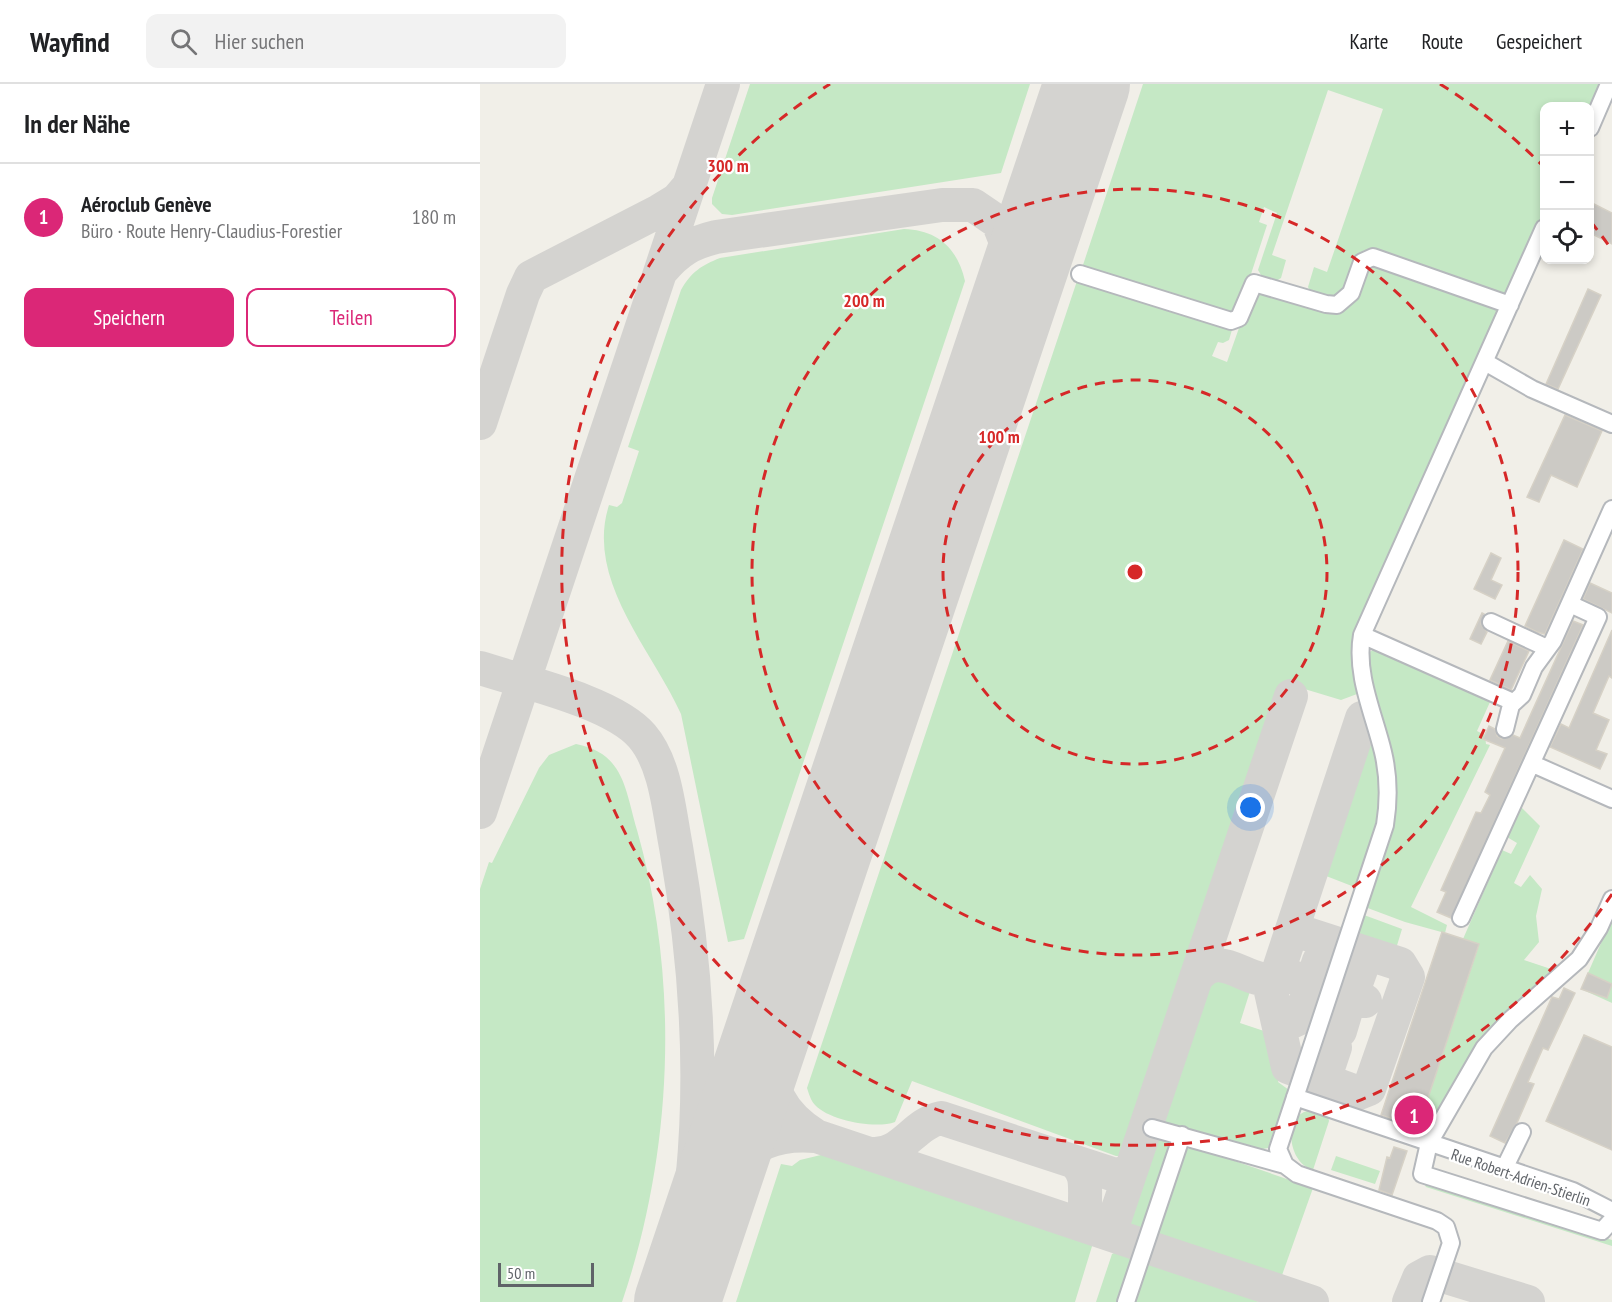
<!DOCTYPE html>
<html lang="de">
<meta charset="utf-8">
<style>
body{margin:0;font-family:"PT Sans Narrow",sans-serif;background:#f2f2f2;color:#202124}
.controls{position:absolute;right:18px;top:18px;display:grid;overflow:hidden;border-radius:12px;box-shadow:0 3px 9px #0003}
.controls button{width:54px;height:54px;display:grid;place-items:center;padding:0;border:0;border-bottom:2px solid #e0e0e0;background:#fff;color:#202124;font:30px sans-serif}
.scale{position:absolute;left:18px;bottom:15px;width:96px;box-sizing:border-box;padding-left:6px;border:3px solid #5f6368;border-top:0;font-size:16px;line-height:21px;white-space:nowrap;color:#5f6368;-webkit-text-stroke:4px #fff;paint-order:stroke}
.you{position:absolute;left:771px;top:724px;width:21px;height:21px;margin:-15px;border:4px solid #fff;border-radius:50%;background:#1a73e8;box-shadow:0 0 0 9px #1a73e833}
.badge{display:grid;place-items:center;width:39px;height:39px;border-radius:50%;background:#db2777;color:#fff;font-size:20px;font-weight:700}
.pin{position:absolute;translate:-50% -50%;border:3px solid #fff;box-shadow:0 2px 6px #0006}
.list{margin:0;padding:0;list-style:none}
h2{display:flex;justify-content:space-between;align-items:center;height:78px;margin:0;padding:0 24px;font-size:26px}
h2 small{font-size:20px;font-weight:400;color:#757577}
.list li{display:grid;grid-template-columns:39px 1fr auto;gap:18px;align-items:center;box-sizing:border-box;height:108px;padding:0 24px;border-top:2px solid #e0e0e0}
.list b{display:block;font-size:22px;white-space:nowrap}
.list p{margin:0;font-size:20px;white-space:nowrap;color:#757577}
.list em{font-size:20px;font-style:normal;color:#757577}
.actions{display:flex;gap:12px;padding:18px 24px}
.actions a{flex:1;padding:14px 0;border:2px solid #db2777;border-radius:12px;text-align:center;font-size:21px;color:#db2777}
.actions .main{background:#db2777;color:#fff}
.icon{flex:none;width:33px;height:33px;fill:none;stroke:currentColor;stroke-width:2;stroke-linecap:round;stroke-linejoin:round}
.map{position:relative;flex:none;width:1132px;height:1218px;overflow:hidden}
header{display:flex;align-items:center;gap:36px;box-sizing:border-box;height:84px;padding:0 30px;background:#fff;border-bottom:2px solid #e0e0e0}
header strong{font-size:28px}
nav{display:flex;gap:33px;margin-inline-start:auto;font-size:21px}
.search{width:420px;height:54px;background:#f2f2f2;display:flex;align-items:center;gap:15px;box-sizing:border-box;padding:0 21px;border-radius:12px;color:#757577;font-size:22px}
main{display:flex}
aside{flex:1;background:#fff}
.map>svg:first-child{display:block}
.green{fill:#c5e8c5}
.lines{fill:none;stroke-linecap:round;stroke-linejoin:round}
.taxiway{stroke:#d4d3d0;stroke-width:34}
.runway{stroke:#d4d3d0;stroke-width:86}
.building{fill:#cccac5;stroke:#d6d1c6;stroke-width:1.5}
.minor-casing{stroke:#b5b8bc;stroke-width:20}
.minor{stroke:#fff;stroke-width:16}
.ring{fill:none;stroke:#d62828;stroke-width:3;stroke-dasharray:10 8}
.labels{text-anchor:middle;stroke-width:4.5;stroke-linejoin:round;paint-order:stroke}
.street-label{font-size:16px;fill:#5f6368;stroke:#fff}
.centre{fill:#d62828;stroke:#fff;stroke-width:3}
.ring-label{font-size:18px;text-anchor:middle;font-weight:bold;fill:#d62828;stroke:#fff;stroke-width:4.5;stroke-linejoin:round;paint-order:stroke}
</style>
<header>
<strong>Wayfind</strong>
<div class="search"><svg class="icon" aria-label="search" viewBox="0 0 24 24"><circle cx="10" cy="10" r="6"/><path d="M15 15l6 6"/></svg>Hier suchen</div>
<nav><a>Karte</a><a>Route</a><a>Gespeichert</a></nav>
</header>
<main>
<aside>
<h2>In der Nähe<small></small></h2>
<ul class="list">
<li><span class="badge">1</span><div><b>Aéroclub Genève</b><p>Büro · Route Henry-Claudius-Forestier</p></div><em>180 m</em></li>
</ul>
<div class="actions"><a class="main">Speichern</a><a>Teilen</a></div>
</aside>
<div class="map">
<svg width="1132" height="1218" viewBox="0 0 1132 1218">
<rect width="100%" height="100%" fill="#f1efe8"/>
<path class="green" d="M270,0H550L521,89L252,131L242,130L232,120V114Z
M663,0H1121L1110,27V22H1064V127L1030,204L1022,213L884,166L868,208L858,216L831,209L828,203L834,183L847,188L903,25L848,6L792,171L806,176L801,194L796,197L784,196L778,186L797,129L784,123L779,138L787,141L757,233L602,184Z
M424,145C458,146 478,165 485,197L264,855L248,858L201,630C171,564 105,496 129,421L137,423L142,419L159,367L148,363L201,206C211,188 222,181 240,174Z
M890,179L1019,222L1018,231L876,542L871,565L877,610L861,616L808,600L652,1063L646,1072H636L432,997L415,1038C396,1045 350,1037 335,1021C331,1017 329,1010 327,1004L598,194L754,239L749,256L743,259L738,258L732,272L747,278L771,210L777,207L848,227Z
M895,564L1008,614L1010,618L997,647L1005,651L1006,660L1010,661L931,823L967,841L965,849L925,838L885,823L909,751L886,576V571Z
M886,638C908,713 900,732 877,804L841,790L847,771L841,768Z
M96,660C144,669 145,705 157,746C200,898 193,1068 142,1218H0V805L9,778L12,779L59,684L69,671Z
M1041,723L1060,742L1034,799L1041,803L1050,791L1062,805L1056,832L1059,858L1044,876L1077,887L1000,959L954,1033L951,1032L948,1029L951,1022L946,1020L999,861L983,855L1022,766L1031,770L1037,759L1027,753Z
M884,831L922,845L915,868L875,854Z
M1132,834V919L1101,905Z
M735,889L767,898L771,904L760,939L790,949L800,993L798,998L809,1006L788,1064L778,1066L700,1042L696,1044L672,1041L721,897Z
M828,1027L848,1032L849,1037L833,1086C807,1079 803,1031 828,1027Z
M671,1049L689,1054L695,1061L669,1137L660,1145L648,1140L647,1134Z
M714,1063L833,1104L801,1194L679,1153L676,1143L704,1066Z
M345,1070L613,1159L595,1218H256L301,1080L312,1082L320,1076Z
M856,1072L900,1087L895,1100L851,1086Z
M941,1094L1132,1156V1162L946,1103Z
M638,1167L765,1208V1212L779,1218H616L632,1170Z"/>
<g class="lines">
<path class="taxiway" d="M182,186C198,167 211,159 236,153L462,121H493L518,138L541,196
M0,339L43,210L51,193L179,127L197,116L209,102
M0,584C43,598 133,618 162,652C186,680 189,727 196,763C223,917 227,1065 193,1218
M0,728L243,0
M797,891L803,890L885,917
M717,893C743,860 773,909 797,891L882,634
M783,895L789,899L808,983L879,1009L889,1005L928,893L920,880L824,849H815L810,854
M809,939L820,934L839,877
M283,961C292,1003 297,1028 336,1052
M835,995L846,990L855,963L850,952L860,947L868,920L863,909L874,905L884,877L879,867
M392,1070C422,1072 433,1040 461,1034L632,1090L645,1091L652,1084
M594,1078C615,1094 597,1122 611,1143
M238,1094C273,1064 287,1048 336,1052L832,1218
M620,1147L627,1146L633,1140L811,612
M929,1218L939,1194L950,1188L1048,1218"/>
<path class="runway" d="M197,1218L607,0"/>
</g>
<path class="building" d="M1110,118L1132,129V160L1110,149Z
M1108,205L1121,211L1078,305L1066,300Z
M1085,331L1122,347L1097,403L1071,391L1059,418L1047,413Z
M1084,456L1103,465L1065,550L1057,548L1045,542Z
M1011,469L1021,474L1011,496L1022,501L1015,515L994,505Z
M1110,499L1132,509V529L1103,515Z
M1002,529L1004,530L1001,540L1007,548L1001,560L990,555Z
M1093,537L1103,541L971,834L957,828L966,808L961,806L996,728L1001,729L1010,711L1005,708L1025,664L1003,655L1009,642L1015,645L1017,652L1022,655L1033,651L1040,654Z
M1132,546V594L1129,592L1113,629L1129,636L1116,666L1127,670L1120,685L1070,663L1081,640L1089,644Z
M1028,557L1049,567L1031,606L1010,596Z
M962,848L999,860L938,1044L901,1031Z
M1108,889L1132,900L1127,914L1101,905Z
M1084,904L1095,909L1068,966L1063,964L1048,998L1054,1000L1037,1039L1025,1059L1010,1052L1072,913L1079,915Z
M1104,951L1132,963V1066L1066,1037Z
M914,1063L927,1067L912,1111L899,1106L907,1073L910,1074Z"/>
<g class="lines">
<g class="minor-casing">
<path id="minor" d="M1110,44L1129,0
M600,190L751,237L759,234L774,199L846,220L857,221L871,209L882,178L893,173L1030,221
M1005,278L1052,305L1132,340
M1011,538L1067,564
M882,551L1033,618
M1025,645L1031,621L1042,611L1054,583L1073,557L1132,425
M1053,680L1132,715
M1132,815L1119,844L1099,875L1030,936L1004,964L949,1059L942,1090L1122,1147L1132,1136
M981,834L1118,533L1090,520
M815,1013L1093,1107L1132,1127
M672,1044L805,1081
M1024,1085L1042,1048
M646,1218L702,1051
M951,1218L971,1159L966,1143L957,1137L817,1090L805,1081L798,1065L905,741C909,716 909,693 903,668C894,630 875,591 882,551L1064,144"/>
</g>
<use href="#minor" class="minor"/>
</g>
<g class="ring">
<circle cx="655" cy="488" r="192"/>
<circle cx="655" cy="488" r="383"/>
<path d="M1132 810A575 575 0 1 1 350 0M960 0A575 575 0 0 1 1062 81M1111 138A575 575 0 0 1 1132 166"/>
</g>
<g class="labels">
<g class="street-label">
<text transform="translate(1041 1093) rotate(19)" y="6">Rue Robert-Adrien-Stierlin</text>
</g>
</g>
<circle cx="655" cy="488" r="9" class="centre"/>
<g class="ring-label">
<text x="248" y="88">300 m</text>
<text x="384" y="223">200 m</text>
<text x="519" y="359">100 m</text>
</g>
</svg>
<div class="controls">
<button>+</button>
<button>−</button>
<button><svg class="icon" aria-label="locate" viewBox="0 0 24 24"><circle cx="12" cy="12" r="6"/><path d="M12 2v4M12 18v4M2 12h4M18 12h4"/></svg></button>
</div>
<div class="scale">50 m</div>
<div class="you"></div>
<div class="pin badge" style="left:934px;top:1031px">1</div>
</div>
</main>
